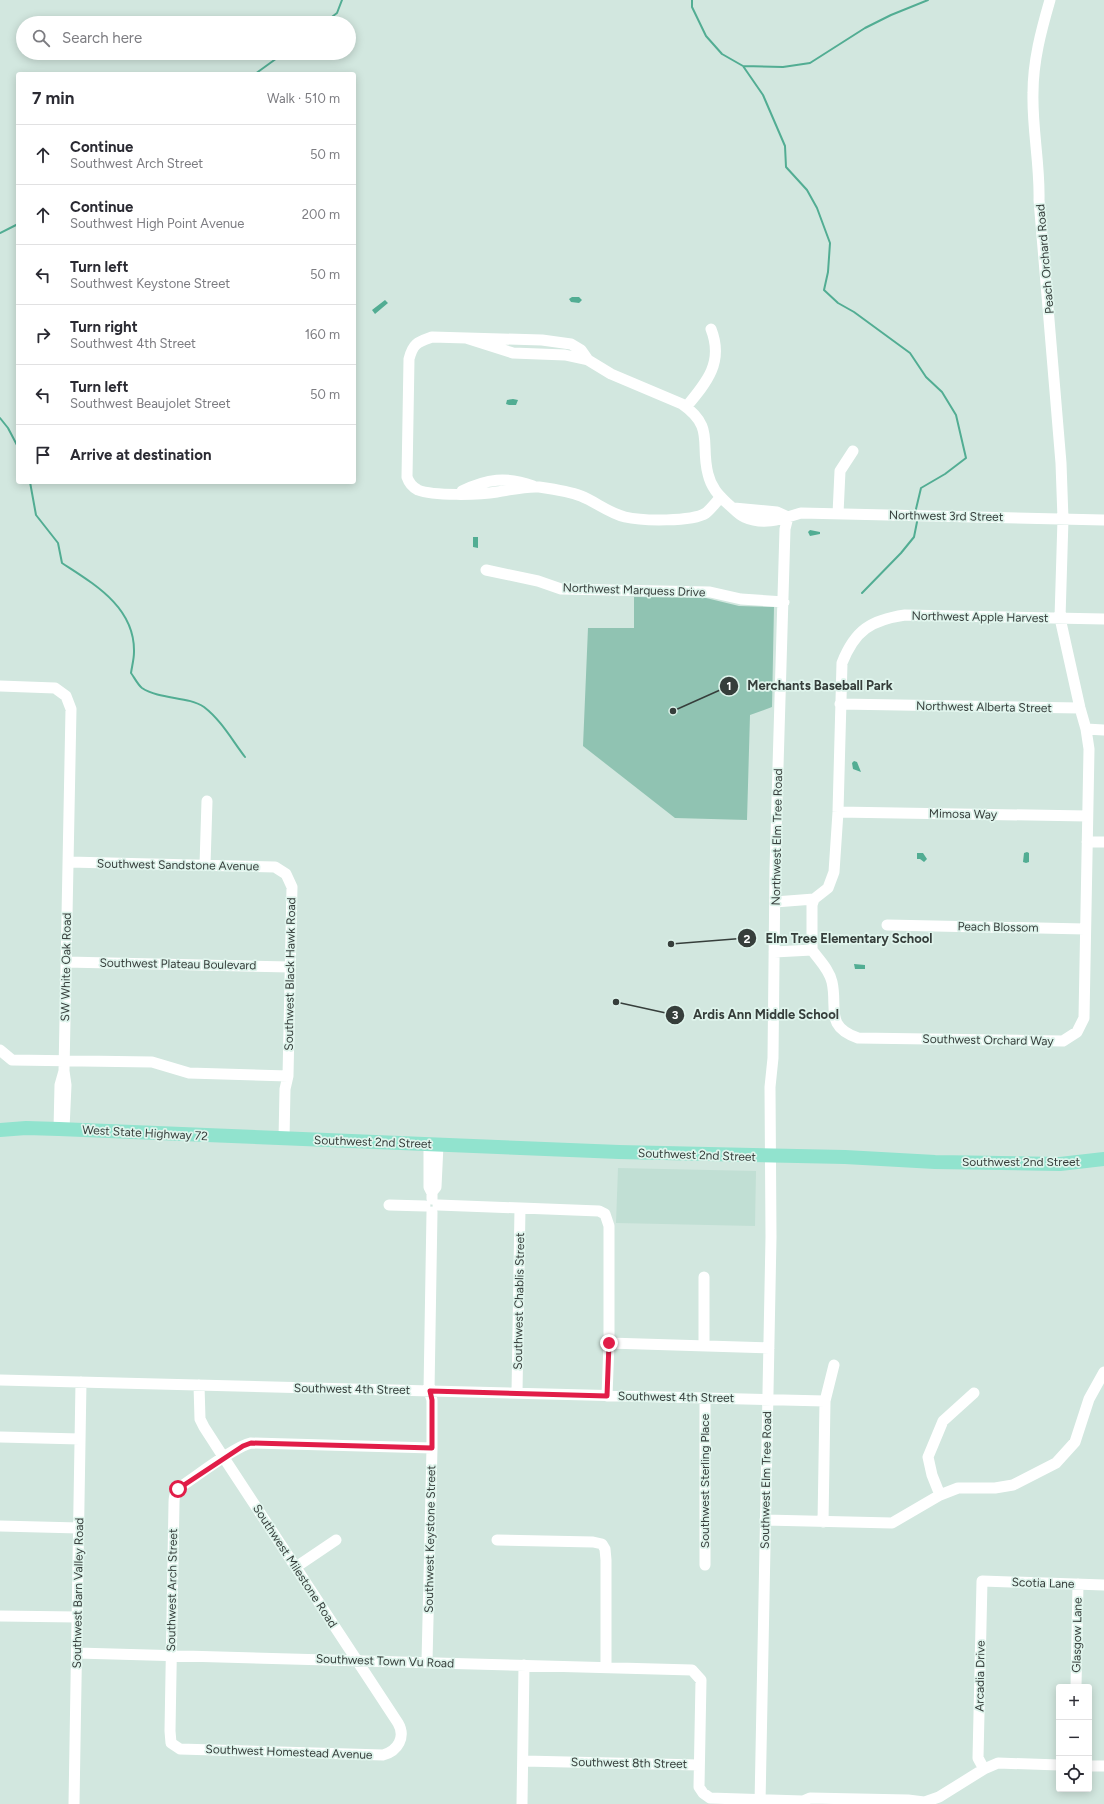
<!DOCTYPE html>
<meta charset="utf-8">
<style>
body{margin:0;font-family:Figtree,sans-serif;background:#f2f2f3;color:#2b2b33}
.controls{position:absolute;right:12px;bottom:12px;display:grid;overflow:hidden;border-radius:4px;box-shadow:0 2px 10px #0003}
.controls button{width:36px;height:36px;display:grid;place-items:center;padding:0;border:0;border-bottom:1px solid #e1e1e2;background:#fff;color:#2b2b33;font:20px sans-serif}
.stop{position:absolute;width:12px;height:12px;margin:-9px;border:3px solid #e11d48;border-radius:50%;background:#fff}
.stop.end{background:#e11d48;border-color:#fff;box-shadow:0 1px 4px #0008}
.list{margin:0;padding:0;list-style:none}
h2{display:flex;justify-content:space-between;align-items:center;height:52px;margin:0;padding:0 16px;font-size:17px}
h2 small{font-size:13px;font-weight:400;color:#7c7c81}
.list li{display:grid;grid-template-columns:26px 1fr auto;gap:12px;align-items:center;box-sizing:border-box;height:60px;padding:0 16px;border-top:1px solid #e1e1e2}
.list b{display:block;font-size:15px;white-space:nowrap}
.list p{margin:0;font-size:13px;white-space:nowrap;color:#7c7c81}
.list em{font-size:13px;font-style:normal;color:#7c7c81}
.icon{flex:none;width:22px;height:22px;fill:none;stroke:currentColor;stroke-width:2;stroke-linecap:round;stroke-linejoin:round}
.map{position:relative;flex:none;width:1104px;height:1804px;overflow:hidden}
.search{position:absolute;background:#fff;box-shadow:0 2px 10px #0003;left:16px;top:16px;width:340px;height:44px;display:flex;align-items:center;gap:10px;box-sizing:border-box;padding:0 14px;border-radius:22px;color:#7c7c81;font-size:15px}
.panel{position:absolute;background:#fff;box-shadow:0 2px 10px #0003;left:16px;top:72px;width:340px;height:412px;border-radius:4px}
.map>svg:first-child{display:block}
.built{fill:#c1dfd4}
.green{fill:#90c3b2}
.water{fill:#52ad93}
.lines{fill:none;stroke-linecap:round;stroke-linejoin:round}
.stream{stroke:#52ad93;stroke-width:2}
.minor{stroke:#fff;stroke-width:11}
.major{stroke:#91e3ce;stroke-width:14}
.route{stroke:#e11d48;stroke-width:5}
.labels{text-anchor:middle;stroke-width:3.5;stroke-linejoin:round;paint-order:stroke}
.street-label{font-size:12px;fill:#363e3b;stroke:#dff4ec}
.leader{fill:none;stroke:#363e3b;stroke-width:1.5}
.callout-dot{fill:#363e3b;stroke:#dff4ec;stroke-width:1.5}
.mark-label{font-size:12px;text-anchor:middle;font-weight:bold;fill:#fff}
.callout-label{font-size:13px;text-anchor:middle;font-weight:bold;fill:#363e3b;stroke:#dff4ec;stroke-width:3.5;stroke-linejoin:round;paint-order:stroke}
</style>
<div class="map">
<svg width="1104" height="1804" viewBox="0 0 1104 1804">
<rect width="100%" height="100%" fill="#d2e7df"/>
<path class="built" d="M618,1168L756,1171L755,1226L616,1223Z"/>
<path class="green" d="M634,597L706,598L739,606L774,607L772,707L750,715L747,820L675,818L583,746L588,628H634Z"/>
<path class="water" d="M572,297H579L582,300L579,303L571,302L569,299Z
M385,300L388,303L375,314L372,310Z
M513,399L518,400L516,405H509L506,404L507,400Z
M810,530L820,532V534L810,536L808,532Z
M473,537H478V548L473,547Z
M854,761L857,762L861,772L853,769L852,763Z
M1027,852L1029,853V862L1026,863L1023,862L1024,853Z
M917,853H923L927,859L924,862L920,859H917Z
M854,964L865,965V969H855Z"/>
<g class="lines">
<path class="stream" d="M692,0V7L706,36L722,54L743,66L763,95L785,146L786,167L807,190L817,208L830,243L828,272L824,290L838,303L854,312L910,353L926,377L942,392L956,415L966,458L945,474L921,488L916,509
M324,23L337,13L342,0
M743,66L783,67L810,63L865,28L891,15L928,0
M255,74L284,53
M0,233L18,224
M0,418L8,428L18,447
M30,482L36,515L58,543L62,563C94,584 135,607 134,652C134,659 132,666 131,673C134,677 138,685 142,688C160,700 188,696 204,707C221,720 232,740 245,757
M862,593L901,553L914,537L917,522"/>
<path class="minor" d="M466,338L513,353L565,355L588,360L611,374L682,404C715,427 700,443 708,474C711,487 718,495 728,504C733,508 739,515 744,517C764,526 782,519 801,513L1104,520
M588,360L581,350L571,344L542,340L432,337C418,342 413,343 409,359L407,477C409,483 412,487 418,490C433,496 480,495 497,492C511,490 525,486 539,487C553,489 568,491 581,496C596,502 609,513 625,517C642,521 692,522 706,513C711,509 716,502 721,497
M686,407C707,382 724,362 711,329
M462,491C487,479 506,476 533,486
M734,508L777,512L788,517
M838,514L840,471L853,451
M486,570L538,581L561,589L710,592L741,599L784,602
M0,686L55,688L66,696L71,709L64,1071
M840,704L1080,708
M1086,729L1104,730
M838,812L1087,816
M1087,842H1104
M69,862L275,867L286,874L292,887L288,1076L285,1089L284,1139
M205,865L207,801
M775,902L814,899L828,888L834,872L838,812L842,663C855,630 871,620 905,615L1104,619
M887,925L1085,929
M812,950C819,960 829,969 832,982C838,1008 824,1026 858,1038L1063,1041L1077,1032L1084,1018L1089,749L1086,729L1080,708L1060,618L1063,519L1061,463L1039,200C1040,164 1032,129 1033,93C1033,61 1041,31 1050,0
M812,950V905L814,899
M774,952L812,950
M66,962L290,967
M0,1050L12,1060L152,1062L189,1073L288,1076
M59,1129L60,1085L64,1071L66,1085L64,1129
M429,1145V1187L432,1193V1199
M432,1192L436,1187L438,1145
M389,1205L425,1206
M438,1205L599,1211L605,1214L609,1226V1343L607,1396
M609,1343L769,1348
M704,1346V1277
M0,1380L825,1401
M199,1385L200,1419L204,1427L224,1458L398,1723C406,1737 398,1751 383,1755L180,1749L171,1743L170,1731L174,1503C174,1494 176,1491 183,1485C198,1475 236,1446 251,1443L432,1448
M517,1393L520,1208
M0,1437L80,1439
M940,1495L932,1475L928,1457L943,1421L974,1393
M765,1520L892,1523L940,1495L958,1488H995L1013,1485L1056,1463L1075,1442L1089,1399L1104,1372
M823,1522L825,1401L834,1365
M0,1526L79,1528
M497,1540L593,1542L602,1544L605,1549L606,1560V1667
M705,1565V1398
M296,1567L336,1540
M0,1616L77,1617
M77,1653L692,1670L701,1680L699,1787L703,1793L710,1798L803,1801L810,1798L908,1800L924,1802
M427,1662L432,1448V1400L429,1391L432,1212
M1076,1687L1078,1584
M524,1761L699,1765
M1089,1766H1104
M984,1769L978,1758L982,1581L1104,1585
M74,1804L81,1382
M522,1804L524,1665
M760,1804L771,1237L770,1087L773,1058L775,869L785,529L788,517
M919,1804L939,1797L984,1769L998,1763L1059,1765"/>
<path class="major" d="M0,1130L26,1128L59,1129L619,1152L845,1157L935,1162L1060,1164L1104,1159"/>
</g>
<g class="lines">
<path class="route" d="M178,1489L243,1446L251,1443L432,1448V1400L430,1391L607,1396L609,1343"/>
</g>
<g class="labels">
<g class="street-label">
<text transform="translate(1045 259) rotate(-95)" y="4">Peach Orchard Road</text>
<text transform="translate(946 516) rotate(1)" y="4">Northwest 3rd Street</text>
<text transform="translate(634 590) rotate(2)" y="4">Northwest Marquess Drive</text>
<text transform="translate(980 617) rotate(1)" y="4">Northwest Apple Harvest</text>
<text transform="translate(984 707) rotate(1)" y="4">Northwest Alberta Street</text>
<text transform="translate(963 814) rotate(1)" y="4">Mimosa Way</text>
<text transform="translate(777 837) rotate(-89)" y="4">Northwest Elm Tree Road</text>
<text transform="translate(178 865) rotate(1)" y="4">Southwest Sandstone Avenue</text>
<text transform="translate(998 927) rotate(1)" y="4">Peach Blossom</text>
<text transform="translate(178 964) rotate(1)" y="4">Southwest Plateau Boulevard</text>
<text transform="translate(66 967) rotate(-89)" y="4">SW White Oak Road</text>
<text transform="translate(290 974) rotate(-89)" y="4">Southwest Black Hawk Road</text>
<text transform="translate(988 1040) rotate(1)" y="4">Southwest Orchard Way</text>
<text transform="translate(145 1133) rotate(3)" y="4">West State Highway 72</text>
<text transform="translate(373 1142) rotate(2)" y="4">Southwest 2nd Street</text>
<text transform="translate(697 1155) rotate(2)" y="4">Southwest 2nd Street</text>
<text x="1021" y="1166">Southwest 2nd Street</text>
<text transform="translate(519 1301) rotate(-89)" y="4">Southwest Chablis Street</text>
<text transform="translate(352 1389) rotate(1)" y="4">Southwest 4th Street</text>
<text transform="translate(676 1397) rotate(1)" y="4">Southwest 4th Street</text>
<text transform="translate(766 1480) rotate(-89)" y="4">Southwest Elm Tree Road</text>
<text transform="translate(705 1481) rotate(-90)" y="4">Southwest Sterling Place</text>
<text transform="translate(430 1539) rotate(-89)" y="4">Southwest Keystone Street</text>
<text transform="translate(295 1566) rotate(57)" y="4">Southwest Milestone Road</text>
<text transform="translate(1043 1583) rotate(2)" y="4">Scotia Lane</text>
<text transform="translate(172 1590) rotate(-89)" y="4">Southwest Arch Street</text>
<text transform="translate(78 1593) rotate(-89)" y="4">Southwest Barn Valley Road</text>
<text transform="translate(1077 1635) rotate(-89)" y="4">Glasgow Lane</text>
<text transform="translate(385 1661) rotate(2)" y="4">Southwest Town Vu Road</text>
<text transform="translate(980 1676) rotate(-89)" y="4">Arcadia Drive</text>
<text transform="translate(289 1752) rotate(2)" y="4">Southwest Homestead Avenue</text>
<text transform="translate(629 1763) rotate(1)" y="4">Southwest 8th Street</text>
</g>
</g>
<path class="leader" d="M673 711L729 686M671 944L747 938M616 1002L675 1015"/>
<g class="callout-dot">
<circle cx="673" cy="711" r="4"/>
<circle cx="671" cy="944" r="4"/>
<circle cx="616" cy="1002" r="4"/>
<circle cx="729" cy="686" r="10"/>
<circle cx="747" cy="938" r="10"/>
<circle cx="675" cy="1015" r="10"/>
</g>
<g class="mark-label">
<text x="729" y="690">1</text>
<text x="747" y="943">2</text>
<text x="675" y="1019">3</text>
</g>
<g class="callout-label">
<text x="820" y="690">Merchants Baseball Park</text>
<text x="849" y="943">Elm Tree Elementary School</text>
<text x="766" y="1019">Ardis Ann Middle School</text>
</g>
</svg>
<div class="controls">
<button>+</button>
<button>−</button>
<button><svg class="icon" aria-label="locate" viewBox="0 0 24 24"><circle cx="12" cy="12" r="6"/><path d="M12 2v4M12 18v4M2 12h4M18 12h4"/></svg></button>
</div>
<div class="stop" style="left:178px;top:1489px"></div>
<div class="stop end" style="left:609px;top:1343px"></div>
<div class="search"><svg class="icon" aria-label="search" viewBox="0 0 24 24"><circle cx="10" cy="10" r="6"/><path d="M15 15l6 6"/></svg>Search here</div>
<section class="panel">
<h2>7 min<small>Walk · 510 m</small></h2>
<ul class="list">
<li><svg class="icon" aria-label="ahead" viewBox="0 0 24 24"><path d="M12 20V5M6 11l6-6 6 6"/></svg><div><b>Continue</b><p>Southwest Arch Street</p></div><em>50 m</em></li>
<li><svg class="icon" aria-label="ahead" viewBox="0 0 24 24"><path d="M12 20V5M6 11l6-6 6 6"/></svg><div><b>Continue</b><p>Southwest High Point Avenue</p></div><em>200 m</em></li>
<li><svg class="icon" aria-label="left" viewBox="0 0 24 24"><path d="M17 20v-9H6M10 6l-5 5 5 5"/></svg><div><b>Turn left</b><p>Southwest Keystone Street</p></div><em>50 m</em></li>
<li><svg class="icon" aria-label="right" viewBox="0 0 24 24"><path d="M7 20v-9h11M14 6l5 5-5 5"/></svg><div><b>Turn right</b><p>Southwest 4th Street</p></div><em>160 m</em></li>
<li><svg class="icon" aria-label="left" viewBox="0 0 24 24"><path d="M17 20v-9H6M10 6l-5 5 5 5"/></svg><div><b>Turn left</b><p>Southwest Beaujolet Street</p></div><em>50 m</em></li>
<li><svg class="icon" aria-label="arrive" viewBox="0 0 24 24"><path d="M6 21V4h12l-3 4 3 4H6"/></svg><div><b>Arrive at destination</b></div></li>
</ul>
</section>
</div>
